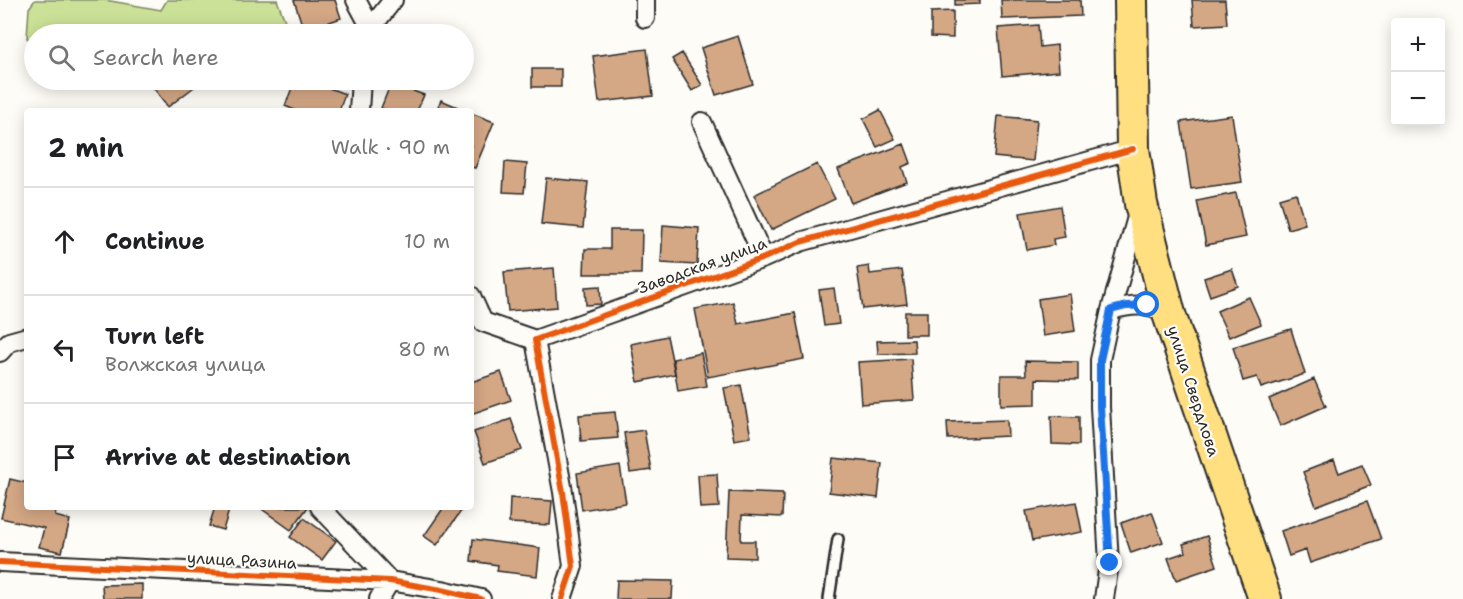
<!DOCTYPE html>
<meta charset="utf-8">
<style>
body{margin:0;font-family:"Shantell Sans",sans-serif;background:#f6f6f6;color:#202124}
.controls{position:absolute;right:18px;top:18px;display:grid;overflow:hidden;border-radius:6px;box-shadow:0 3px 15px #0003}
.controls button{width:54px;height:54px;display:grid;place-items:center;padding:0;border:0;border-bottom:2px solid #e0e0e0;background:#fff;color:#202124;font:30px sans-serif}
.stop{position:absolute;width:18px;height:18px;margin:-14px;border:4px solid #1a73e8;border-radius:50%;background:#fff}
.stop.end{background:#1a73e8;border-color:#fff;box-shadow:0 2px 6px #0008}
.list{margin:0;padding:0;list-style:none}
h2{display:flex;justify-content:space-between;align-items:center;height:78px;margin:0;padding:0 24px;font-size:26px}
h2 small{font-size:20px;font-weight:400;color:#757577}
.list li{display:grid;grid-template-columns:39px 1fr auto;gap:18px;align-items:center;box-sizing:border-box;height:108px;padding:0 24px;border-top:2px solid #e0e0e0}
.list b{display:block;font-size:22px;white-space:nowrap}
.list p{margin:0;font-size:20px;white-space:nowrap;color:#757577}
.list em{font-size:20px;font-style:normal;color:#757577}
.icon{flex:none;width:33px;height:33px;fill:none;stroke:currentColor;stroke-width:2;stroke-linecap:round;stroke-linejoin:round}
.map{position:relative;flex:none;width:1463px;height:599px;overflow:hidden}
.search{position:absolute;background:#fff;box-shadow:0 3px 15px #0003;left:24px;top:24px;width:450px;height:66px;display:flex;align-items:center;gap:15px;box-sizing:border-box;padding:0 21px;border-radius:33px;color:#757577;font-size:22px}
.panel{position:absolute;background:#fff;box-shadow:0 3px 15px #0003;left:24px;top:108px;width:450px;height:402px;border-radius:6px}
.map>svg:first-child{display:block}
.green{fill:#cbe197;stroke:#7b8661;stroke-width:1.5}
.building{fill:#d4a785;stroke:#2b2b2b;stroke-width:1.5}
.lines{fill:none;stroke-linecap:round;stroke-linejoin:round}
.lane-casing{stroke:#2b2b2b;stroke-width:14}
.street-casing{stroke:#2b2b2b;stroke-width:22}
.highway-casing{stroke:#2b2b2b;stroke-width:36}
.lane{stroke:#fdfcf7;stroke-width:9}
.street{stroke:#fdfcf7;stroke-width:18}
.highway{stroke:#ffdf80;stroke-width:32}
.cycleway-casing{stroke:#fdfcf7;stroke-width:10}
.cycleway{stroke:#e8590c;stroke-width:6}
.route{stroke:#1a73e8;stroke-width:8}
.labels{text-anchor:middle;stroke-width:4.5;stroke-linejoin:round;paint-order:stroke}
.street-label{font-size:16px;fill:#2b2b2b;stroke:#fdfcf7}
</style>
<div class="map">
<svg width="1463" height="599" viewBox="0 0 1463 599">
<rect width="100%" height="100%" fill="#fdfcf7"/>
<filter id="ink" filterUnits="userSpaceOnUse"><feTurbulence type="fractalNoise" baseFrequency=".0167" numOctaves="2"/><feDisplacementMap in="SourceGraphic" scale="12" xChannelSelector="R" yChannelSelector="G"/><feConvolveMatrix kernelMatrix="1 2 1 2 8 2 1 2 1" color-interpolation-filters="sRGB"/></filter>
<g filter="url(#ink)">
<path class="green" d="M35,0H105L161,10L167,0H277L290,34H34V42L27,38L29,8Z"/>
<path class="building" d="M294,0H335L341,18L304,31Z
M955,0H980V4L955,5Z
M1001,0H1080L1081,16L1002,19Z
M1192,0H1225L1227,24L1194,26Z
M953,11V38L931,37V12Z
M1038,25L1040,47L1057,45L1059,71L1002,76L998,28Z
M738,36L753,84L716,95L701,48Z
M647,49L653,96L599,102L593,56Z
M682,53L702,85L692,91L672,59Z
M532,69H561V87H532Z
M161,80H200L202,81L168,107L152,86Z
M295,80H308L345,94L339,111H297L285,106Z
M391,83L424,95L417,111H390L381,108Z
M441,100L467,111H436Z
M880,110L895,139L877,147L863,119Z
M471,113L494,122L475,168L471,167Z
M1232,115L1242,182L1191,189L1181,122Z
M998,116L1037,120L1033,161L994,157Z
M904,144L911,163L902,167L907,182L851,203L838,169Z
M505,162L527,164L524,193L503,192Z
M817,164L835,199L771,230L754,195Z
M546,178L588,182L583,228L541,224Z
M1236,193L1246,237L1206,245L1197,201Z
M1296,193L1305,224L1288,229L1279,198Z
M1060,206L1065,237L1053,239L1054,245L1027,250L1020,213Z
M663,225L699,228L697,265L661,263Z
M610,230H642L641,274H584L585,249H610Z
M869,266L870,274L902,270L907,304L863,309L857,268Z
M554,268L557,307L508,311L504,272Z
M1232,269L1238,286L1210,296L1204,278Z
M600,286L601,304L586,305L585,287Z
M834,288L839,324L824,326L819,290Z
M1070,294L1075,331L1043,336L1038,299Z
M1249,297L1261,324L1229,337L1217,311Z
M733,302L738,324L795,313L804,359L708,377L695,309Z
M905,312H927V335H905Z
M1291,329L1305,374L1261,388L1257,377L1243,381L1233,347Z
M667,336L675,374L638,382L631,344Z
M914,340L915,353L878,354L877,341Z
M701,353L707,386L678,391L673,359Z
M911,359L914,400L861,404L858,362Z
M1025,361L1078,362V380L1036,379V404L1001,405V375H1026Z
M501,372L511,400L471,414V382Z
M1314,379L1326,406L1280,426L1269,399Z
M741,385L751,437L734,440L724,388Z
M615,412L618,438L581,441L579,415Z
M1051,416L1079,417V445L1052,444Z
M511,419L522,450L485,463L474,432Z
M1007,420L1008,436L948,439L947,422Z
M644,430L651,470L630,473L624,433Z
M833,458L882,463L878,498L829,492Z
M1334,460L1339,473L1362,464L1371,485L1316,506L1303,472Z
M620,466L626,503L582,510L577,473Z
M717,474L719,507L700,508L698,475Z
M10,479L27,483V507H57L55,516L70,520L62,552L39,547L44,528L1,518Z
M729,492L783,494L782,517L742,515L741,541H755V558L726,557Z
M510,498L552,501L550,525L509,523Z
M1367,501L1381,539L1310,563L1306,550L1289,556L1281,531Z
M1076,502L1082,532L1032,541L1026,511Z
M215,507H230L223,530L209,526Z
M259,507H308L291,530Z
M444,507H464L437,545L424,536Z
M1152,512L1163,542L1131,553L1121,523Z
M304,518L336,541L322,560L290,537Z
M1207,536L1217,566L1176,580L1168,558L1186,552L1183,544Z
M473,539L540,548L537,576L497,571L498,565L471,561Z
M617,580L673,581L672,599H616Z
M142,584V599H103L102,585Z"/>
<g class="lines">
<g class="lane-casing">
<path id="lane" d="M829,599L838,539"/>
</g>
<g class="street-casing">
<path id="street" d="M356,0L371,28
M645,18V0
M370,34L371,28L393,0
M359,111L361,80
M702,122L764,258
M471,296L483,322L535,340
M1111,310C1137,303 1145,304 1169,314
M0,352L9,342L27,337
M320,507L390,581L379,599
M0,562L390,581L442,590L481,599
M562,599L573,566L563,492L535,340L764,258L800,242L1133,149
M1104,599L1109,563L1100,407V360L1111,310L1139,210"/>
</g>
<g class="highway-casing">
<path id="highway" d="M1131,0L1133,149L1141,204L1169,314L1265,599"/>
</g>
<use href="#lane" class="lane"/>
<use href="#street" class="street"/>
<use href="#highway" class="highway"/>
<g class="cycleway-casing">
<path id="cycleway" d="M0,562L390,581L442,590L481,599
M562,599L573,566L563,492L535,340L764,258L800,242L1133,149"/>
</g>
<use href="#cycleway" class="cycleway"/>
</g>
</g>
<g class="lines" filter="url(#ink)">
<path class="route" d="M1110,563L1100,407V360L1111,310L1126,306L1147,305"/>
</g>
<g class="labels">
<g class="street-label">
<text transform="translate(702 265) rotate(-20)" y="6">Заводская улица</text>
<text transform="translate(1194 391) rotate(72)" y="6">улица Свердлова</text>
<text transform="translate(242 560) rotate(3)" y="6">улица Разина</text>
</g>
</g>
</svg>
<div class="controls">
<button>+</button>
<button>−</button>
</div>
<div class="stop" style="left:1147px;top:305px"></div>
<div class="stop end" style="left:1110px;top:563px"></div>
<div class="search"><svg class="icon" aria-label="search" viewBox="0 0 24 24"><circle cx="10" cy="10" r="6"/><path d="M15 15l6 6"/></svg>Search here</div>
<section class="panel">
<h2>2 min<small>Walk · 90 m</small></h2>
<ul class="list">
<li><svg class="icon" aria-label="ahead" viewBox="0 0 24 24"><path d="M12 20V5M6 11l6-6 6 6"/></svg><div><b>Continue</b></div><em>10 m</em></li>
<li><svg class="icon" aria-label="left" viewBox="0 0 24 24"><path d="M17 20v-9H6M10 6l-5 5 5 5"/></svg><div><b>Turn left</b><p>Волжская улица</p></div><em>80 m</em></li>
<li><svg class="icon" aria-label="arrive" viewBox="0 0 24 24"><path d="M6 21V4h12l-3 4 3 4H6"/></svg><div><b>Arrive at destination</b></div></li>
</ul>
</section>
</div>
